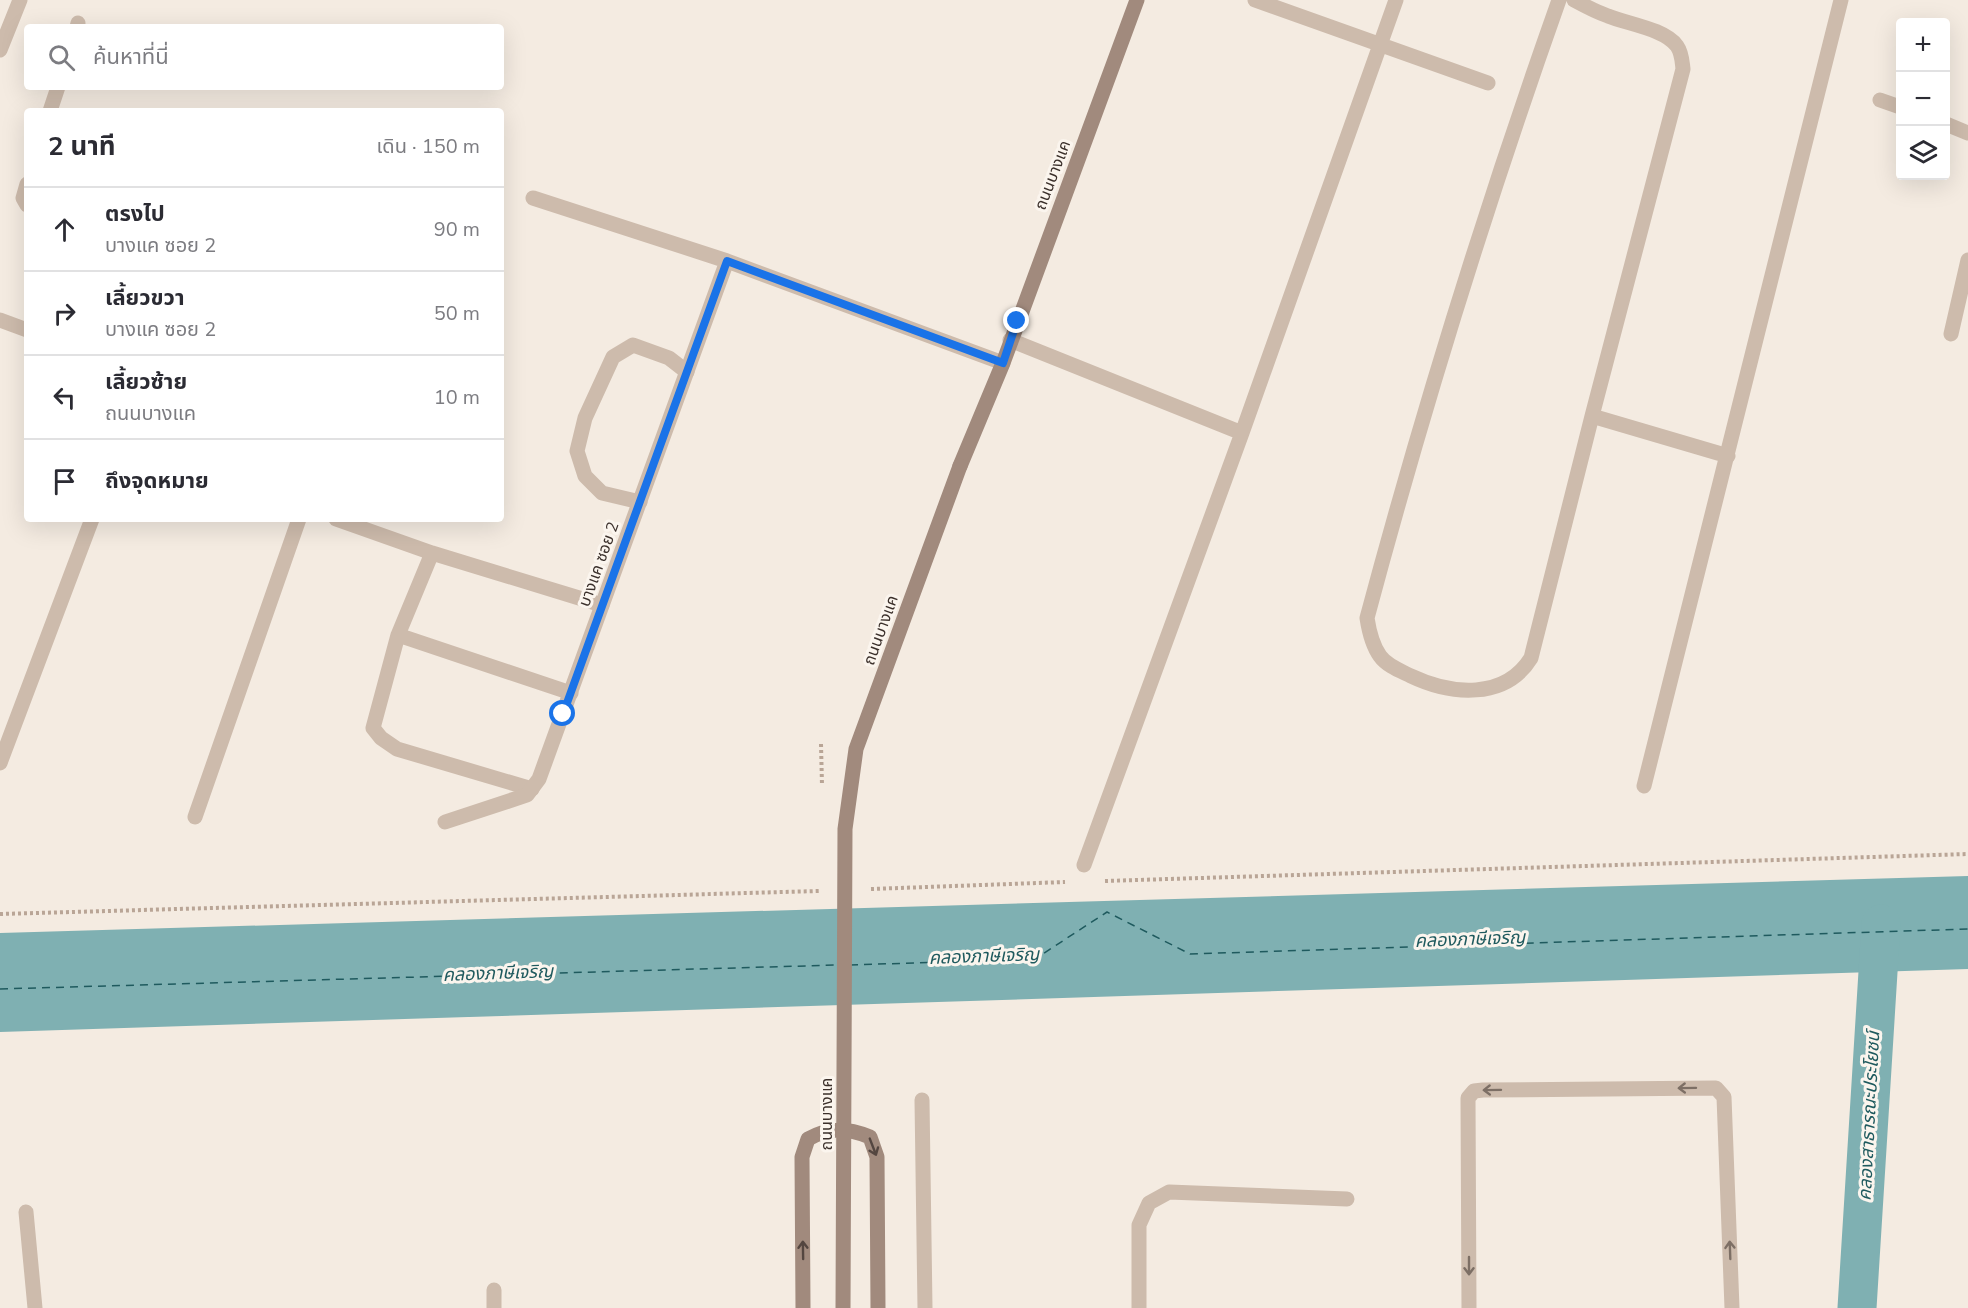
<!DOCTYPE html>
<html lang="th">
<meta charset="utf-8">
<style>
body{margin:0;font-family:"Nunito Sans","Noto Sans Thai",sans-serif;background:#f7f7f7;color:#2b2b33}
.controls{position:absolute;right:18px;top:18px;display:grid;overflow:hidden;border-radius:6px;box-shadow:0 6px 24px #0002}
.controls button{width:54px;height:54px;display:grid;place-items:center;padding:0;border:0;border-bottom:2px solid #e1e1e2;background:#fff;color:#2b2b33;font:30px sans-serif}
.stop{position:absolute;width:18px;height:18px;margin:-14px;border:4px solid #1a73e8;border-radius:50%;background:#fff}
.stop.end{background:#1a73e8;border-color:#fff;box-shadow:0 2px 6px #0008}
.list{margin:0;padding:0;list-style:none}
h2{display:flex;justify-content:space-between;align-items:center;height:78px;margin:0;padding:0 24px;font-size:26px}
h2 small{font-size:20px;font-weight:400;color:#7c7c81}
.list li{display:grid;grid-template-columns:39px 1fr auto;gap:18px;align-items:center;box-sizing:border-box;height:84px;padding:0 24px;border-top:2px solid #e1e1e2}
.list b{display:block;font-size:22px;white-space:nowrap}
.list p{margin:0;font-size:20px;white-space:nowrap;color:#7c7c81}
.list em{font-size:20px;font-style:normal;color:#7c7c81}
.icon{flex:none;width:33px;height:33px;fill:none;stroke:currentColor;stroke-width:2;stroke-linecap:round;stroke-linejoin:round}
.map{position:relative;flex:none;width:1968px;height:1308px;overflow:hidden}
.search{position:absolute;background:#fff;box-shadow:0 6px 24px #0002;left:24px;top:24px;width:480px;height:66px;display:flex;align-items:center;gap:15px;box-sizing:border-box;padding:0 21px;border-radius:6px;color:#7c7c81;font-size:22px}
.panel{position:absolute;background:#fff;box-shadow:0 6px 24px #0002;left:24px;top:108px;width:480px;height:414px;border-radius:6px}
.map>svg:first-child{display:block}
.water{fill:#7fb0b2}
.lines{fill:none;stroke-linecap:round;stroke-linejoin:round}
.canal{stroke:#7fb0b2;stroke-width:39}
.ferry{stroke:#1f5a5e;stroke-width:1.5;stroke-dasharray:8 6;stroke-linecap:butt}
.path{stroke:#b9a596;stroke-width:4;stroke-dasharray:3 3;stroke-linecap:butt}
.lane{stroke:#cdbbac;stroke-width:15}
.street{stroke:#cdbbac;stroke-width:15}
.secondary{stroke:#a18a7d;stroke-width:15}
.secondary-bridge{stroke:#a18a7d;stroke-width:15}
.oneway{stroke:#7d6f65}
.oneway2{stroke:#544640}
.route{stroke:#1a73e8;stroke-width:8}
.labels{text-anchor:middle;stroke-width:6;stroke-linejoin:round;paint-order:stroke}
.street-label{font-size:16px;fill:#3b302b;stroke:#fbf5ee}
.water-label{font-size:18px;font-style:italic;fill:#1f5a5e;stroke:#fbf5ee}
</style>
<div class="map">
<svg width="1968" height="1308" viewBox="0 0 1968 1308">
<rect width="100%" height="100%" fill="#f4ebe1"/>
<path class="water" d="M1968,876V969L0,1032V933Z"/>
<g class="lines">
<path class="canal" d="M1857,1308L1881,924"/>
<path class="ferry" d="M850,965L1035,959L1107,912L1190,954L1968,929
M0,989L837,965"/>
<path class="path" d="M821,744L822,785
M1105,881L1968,854
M871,889L1065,882
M0,914L819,891"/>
<path class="lane" d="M77,27L78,23
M50,111L58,87
M27,184L23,198L27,205
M640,502L602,493L585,476L577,451L585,418L613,357L633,345L669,358L687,372
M336,519L432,553L602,605
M432,553L398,635L373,728L381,738L397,749L532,789
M398,635L571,693
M195,817L299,519
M922,1100L925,1308
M1139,1308V1225L1149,1203L1169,1192L1347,1199
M1469,1308L1468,1098L1474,1091L1483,1090L1716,1088L1724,1097L1732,1308"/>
<path class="street" d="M1255,0L1488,83
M1559,0C1487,203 1423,409 1367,618C1369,631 1372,645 1380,656C1387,666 1401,671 1411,676C1451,695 1505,700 1531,658L1592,416L1683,69C1682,61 1682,53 1677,46C1665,29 1628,24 1608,16C1596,12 1585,6 1574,0
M0,50L20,0
M1880,100L1900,107
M1946,124L1968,133
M533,198L727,261L1003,363
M0,320L27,330
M1951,334L1968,260
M1010,340L1242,433
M1592,416L1728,456
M0,763L92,519
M1644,786L1841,0
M445,822L527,795L539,779L727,261
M1084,865L1242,433L1396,0
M26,1212L35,1308
M494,1290V1308"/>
<path class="secondary" d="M960,466L1003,363L1137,0
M803,1308L802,1157L808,1139C829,1127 847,1128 870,1137L877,1157L878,1308"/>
<path class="secondary-bridge" d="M843,1308L845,829L856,749L960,466"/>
</g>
<defs><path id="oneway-shaft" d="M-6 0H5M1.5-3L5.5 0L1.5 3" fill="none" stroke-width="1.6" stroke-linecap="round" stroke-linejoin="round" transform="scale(1.5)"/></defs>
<g class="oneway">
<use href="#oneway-shaft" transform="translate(1687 1088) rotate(179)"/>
<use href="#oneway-shaft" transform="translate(1492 1090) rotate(179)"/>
<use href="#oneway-shaft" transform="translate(1730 1250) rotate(-92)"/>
<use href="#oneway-shaft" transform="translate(1469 1266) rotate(90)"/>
</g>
<g class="oneway2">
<use href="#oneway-shaft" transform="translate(873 1147) rotate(69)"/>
<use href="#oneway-shaft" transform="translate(803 1250) rotate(-91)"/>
</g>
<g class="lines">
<path class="route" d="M563,714L727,261L1003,363L1017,321"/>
</g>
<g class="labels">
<g class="street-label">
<text transform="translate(1052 175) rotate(-69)" y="6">ถนนบางแค</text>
<text transform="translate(598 564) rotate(-70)" y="6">บางแค ซอย 2</text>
<text transform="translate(880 630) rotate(-70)" y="6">ถนนบางแค</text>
<text transform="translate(826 1114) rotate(-90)" y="6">ถนนบางแค</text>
</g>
<g class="water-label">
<text transform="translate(1470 939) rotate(-2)" y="6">คลองภาษีเจริญ</text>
<text transform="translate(984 956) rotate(-2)" y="6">คลองภาษีเจริญ</text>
<text transform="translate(498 973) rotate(-2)" y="6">คลองภาษีเจริญ</text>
<text transform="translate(1869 1116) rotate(-87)" y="6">คลองสาธารณะประโยชน์</text>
</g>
</g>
</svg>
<div class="controls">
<button>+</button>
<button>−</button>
<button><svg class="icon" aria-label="layers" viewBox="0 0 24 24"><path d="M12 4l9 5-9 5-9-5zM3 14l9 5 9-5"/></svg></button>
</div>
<div class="stop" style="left:563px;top:714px"></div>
<div class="stop end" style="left:1017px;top:321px"></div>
<div class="search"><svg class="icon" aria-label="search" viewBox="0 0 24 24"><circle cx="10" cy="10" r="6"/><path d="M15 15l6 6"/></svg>ค้นหาที่นี่</div>
<section class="panel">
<h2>2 นาที<small>เดิน · 150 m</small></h2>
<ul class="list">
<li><svg class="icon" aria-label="ahead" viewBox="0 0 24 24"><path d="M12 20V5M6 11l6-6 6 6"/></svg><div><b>ตรงไป</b><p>บางแค ซอย 2</p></div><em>90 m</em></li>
<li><svg class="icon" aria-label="right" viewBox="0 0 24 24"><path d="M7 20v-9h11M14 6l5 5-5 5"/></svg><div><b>เลี้ยวขวา</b><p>บางแค ซอย 2</p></div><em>50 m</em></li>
<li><svg class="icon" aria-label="left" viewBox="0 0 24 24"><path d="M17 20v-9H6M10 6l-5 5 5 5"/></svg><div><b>เลี้ยวซ้าย</b><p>ถนนบางแค</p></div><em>10 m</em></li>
<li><svg class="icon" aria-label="arrive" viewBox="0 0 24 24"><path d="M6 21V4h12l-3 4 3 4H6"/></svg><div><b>ถึงจุดหมาย</b></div></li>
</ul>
</section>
</div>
